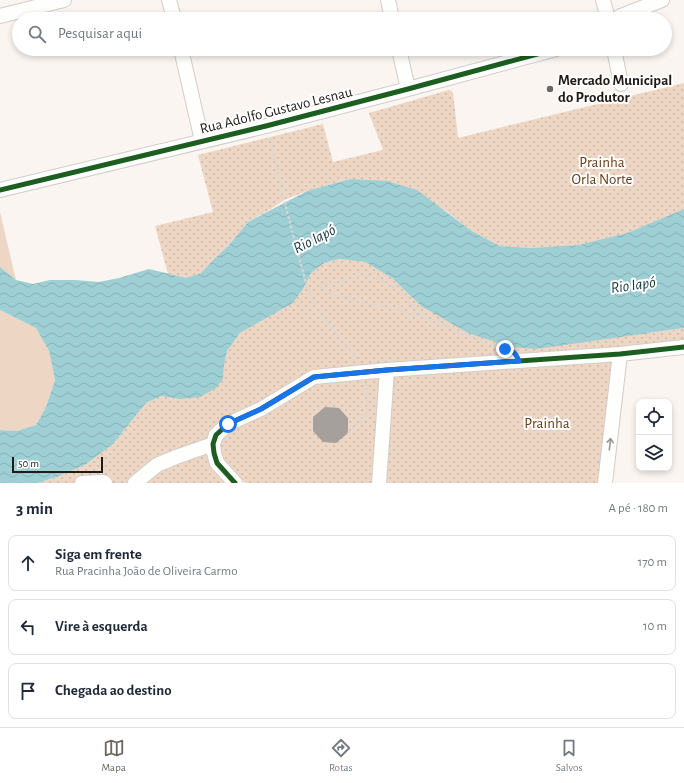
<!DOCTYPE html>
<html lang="pt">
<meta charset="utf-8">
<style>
body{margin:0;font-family:"Alegreya Sans",sans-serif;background:#f2f2f3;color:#1f2937}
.controls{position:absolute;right:12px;bottom:12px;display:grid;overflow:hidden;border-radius:8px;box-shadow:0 2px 6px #0003}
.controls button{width:36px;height:36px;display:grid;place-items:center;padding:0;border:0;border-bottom:1px solid #e0e1e3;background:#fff;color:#1f2937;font:20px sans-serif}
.scale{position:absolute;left:12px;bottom:10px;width:91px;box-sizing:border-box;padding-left:4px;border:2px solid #201a16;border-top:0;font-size:11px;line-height:14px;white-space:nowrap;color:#201a16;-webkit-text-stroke:3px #fff;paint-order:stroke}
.stop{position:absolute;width:12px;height:12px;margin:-9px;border:3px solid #1a73e8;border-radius:50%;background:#fff}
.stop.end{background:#1a73e8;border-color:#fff;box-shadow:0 1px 4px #0008}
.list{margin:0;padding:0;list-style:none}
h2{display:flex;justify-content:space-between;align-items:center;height:52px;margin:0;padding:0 16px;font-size:17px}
h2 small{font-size:13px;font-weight:400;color:#747a83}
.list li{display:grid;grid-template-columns:26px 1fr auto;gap:12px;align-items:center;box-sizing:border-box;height:56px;margin:0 8px 8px;padding:0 8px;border:1px solid #e0e1e3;border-radius:8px}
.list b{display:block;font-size:15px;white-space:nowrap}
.list p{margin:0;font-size:13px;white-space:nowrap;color:#747a83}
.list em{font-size:13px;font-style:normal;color:#747a83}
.icon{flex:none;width:22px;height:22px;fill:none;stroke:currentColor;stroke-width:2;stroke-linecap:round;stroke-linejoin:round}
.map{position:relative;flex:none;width:684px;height:483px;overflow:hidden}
.search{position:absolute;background:#fff;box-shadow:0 2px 6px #0003;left:12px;right:12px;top:12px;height:44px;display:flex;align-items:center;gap:10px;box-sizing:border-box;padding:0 14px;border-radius:22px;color:#747a83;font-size:15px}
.sheet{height:244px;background:#fff}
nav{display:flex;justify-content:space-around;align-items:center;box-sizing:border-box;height:56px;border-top:1px solid #e0e1e3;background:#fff;font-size:11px;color:#747a83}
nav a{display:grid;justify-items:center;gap:2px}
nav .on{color:#6c6762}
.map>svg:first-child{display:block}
.grass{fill:#edd6c3}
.park{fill:url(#park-dots)}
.water{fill:url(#water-waves)}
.building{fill:#a5a09b}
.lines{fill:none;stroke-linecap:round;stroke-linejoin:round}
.minor-casing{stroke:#d2cdc9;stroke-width:16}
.path{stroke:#d9d7d6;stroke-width:2;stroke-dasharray:3 2;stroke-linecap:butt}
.minor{stroke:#fefefd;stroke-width:14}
.cycleway-casing{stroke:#fff;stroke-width:8}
.cycleway{stroke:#1b5e20;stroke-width:5}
.oneway{stroke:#9a9795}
.route{stroke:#1a73e8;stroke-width:5}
.poi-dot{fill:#6c6762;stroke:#fff;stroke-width:1.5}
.labels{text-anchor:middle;stroke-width:4;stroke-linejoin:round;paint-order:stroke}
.poi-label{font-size:15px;font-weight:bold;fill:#201a16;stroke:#fff;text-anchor:start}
.street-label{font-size:15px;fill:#201a16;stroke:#fff}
.park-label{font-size:15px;fill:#683c11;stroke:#fff}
.water-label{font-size:16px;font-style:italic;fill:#173a3e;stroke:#fff}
</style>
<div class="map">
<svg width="684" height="483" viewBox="0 0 684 483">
<defs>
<pattern id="park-dots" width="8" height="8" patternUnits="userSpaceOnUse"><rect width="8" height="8" fill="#edd6c3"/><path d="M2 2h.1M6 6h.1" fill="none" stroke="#cbb7a7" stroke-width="1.8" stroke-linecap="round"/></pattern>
<pattern id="water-waves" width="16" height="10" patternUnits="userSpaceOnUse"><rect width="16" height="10" fill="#9ecfd4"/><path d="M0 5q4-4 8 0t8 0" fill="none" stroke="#88b1b5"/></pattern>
</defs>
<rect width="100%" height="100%" fill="#faf5f0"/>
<path class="grass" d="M0,212L16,280L0,267Z
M0,310L36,328L49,351L55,380L46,407L36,425L17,431L0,430Z"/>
<path class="park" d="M684,83V209L627,233L578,245L531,248L500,246L472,231L445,210L350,179L307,191L284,200L271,209L248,222L228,246L214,259L201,273L186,278L168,274L155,226L213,212L198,155L323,124L333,162L383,150L369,113L449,90L453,92L458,138Z
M339,259L365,262L392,278L421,306L651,333L684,328V345L313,374L213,436L227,483H37L57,477L85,465L113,444L146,403L161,396L179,399L223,379L224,366L227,351L240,333L293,303L303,289L311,273L324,263Z
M615,359L601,483H245L225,462L219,445L222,436L233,426L281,406L314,383L329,380Z"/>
<path class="water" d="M350,179L387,181L417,190L472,231L500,246L531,248L578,245L627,233L684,209V328L536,349L511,347L468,333L421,306L392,278L365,262L339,259L324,263L311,273L303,289L293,303L240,333L227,351L224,366L223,379L216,388L200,397L179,399L161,396L146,403L113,444L85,465L57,477L37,483H0V430L17,431L36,425L46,407L55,380L49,351L36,328L0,310V267L16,280L33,284L50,280H75L99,282L119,278L149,269L186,278L201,273L214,259L228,246L248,222L307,191Z"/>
<path class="building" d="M325,407L339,408L348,418V433L336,443L323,442L313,431V417Z"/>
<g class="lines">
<g class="minor-casing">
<path id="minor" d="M169,0L174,19
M388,0L392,19
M603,0L608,19
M0,16L64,0
M616,19L621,16L662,0
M181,49L202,141
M399,49L408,89
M614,49L621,84
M0,190L266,126L408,89L556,49
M82,483L102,482L105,483
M135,483L157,465L176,457L213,444
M235,483L217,463L214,453L213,444L216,435L228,424L261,409L314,377L387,370L620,354L684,347
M379,483L387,370
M605,483L620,354"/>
</g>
<path class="path" d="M270,138L284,200L307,287L313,300L322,316L357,359
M424,318L401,293L394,286L373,277L364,275L359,276L339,283H322L319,285L321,289L342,297L408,313L435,321L461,333L488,344L503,348
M348,433L367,414L368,410L366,385"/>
<use href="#minor" class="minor"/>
<g class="cycleway-casing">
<path id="cycleway" d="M0,190L266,126L408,89L556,49
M235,483L217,463L214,453L213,444L216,435L228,424L261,409L314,377L387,370L620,354L684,347"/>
</g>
<use href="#cycleway" class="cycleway"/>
</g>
<defs><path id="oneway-shaft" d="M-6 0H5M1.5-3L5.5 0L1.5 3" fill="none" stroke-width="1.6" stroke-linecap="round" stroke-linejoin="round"/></defs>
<use class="oneway" href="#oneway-shaft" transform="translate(610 444) rotate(-83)"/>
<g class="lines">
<path class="route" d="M228,424L261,409L314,377L387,370L519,361C515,352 514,351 505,349"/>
</g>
<circle class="poi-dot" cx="550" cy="89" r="4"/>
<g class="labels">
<g class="poi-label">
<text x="558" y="85">Mercado Municipal<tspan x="558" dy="17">do Produtor</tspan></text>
</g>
<g class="street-label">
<text transform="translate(276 110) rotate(-14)" y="5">Rua Adolfo Gustavo Lesnau</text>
</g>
<g class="park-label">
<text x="602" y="167">Prainha<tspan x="602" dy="17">Orla Norte</tspan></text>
<text x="547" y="428">Prainha</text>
</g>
<g class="water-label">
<text transform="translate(314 238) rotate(-27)" y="6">Rio Iapó</text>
<text transform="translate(633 284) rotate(-8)" y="6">Rio Iapó</text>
</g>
</g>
</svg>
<div class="controls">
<button><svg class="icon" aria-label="locate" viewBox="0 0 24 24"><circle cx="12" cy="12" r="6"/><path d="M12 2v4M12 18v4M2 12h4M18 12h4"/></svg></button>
<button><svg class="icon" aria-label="layers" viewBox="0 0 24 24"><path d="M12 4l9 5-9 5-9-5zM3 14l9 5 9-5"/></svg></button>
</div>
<div class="scale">50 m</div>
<div class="stop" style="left:228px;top:424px"></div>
<div class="stop end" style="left:505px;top:349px"></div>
<div class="search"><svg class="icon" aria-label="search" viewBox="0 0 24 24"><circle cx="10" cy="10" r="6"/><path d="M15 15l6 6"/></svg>Pesquisar aqui</div>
</div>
<section class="sheet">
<h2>3 min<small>A pé · 180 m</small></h2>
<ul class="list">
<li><svg class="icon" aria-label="ahead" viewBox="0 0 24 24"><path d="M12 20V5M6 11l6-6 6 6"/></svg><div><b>Siga em frente</b><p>Rua Pracinha João de Oliveira Carmo</p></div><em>170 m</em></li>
<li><svg class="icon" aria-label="left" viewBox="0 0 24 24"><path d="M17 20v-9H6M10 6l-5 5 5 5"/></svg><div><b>Vire à esquerda</b></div><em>10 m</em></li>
<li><svg class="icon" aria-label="arrive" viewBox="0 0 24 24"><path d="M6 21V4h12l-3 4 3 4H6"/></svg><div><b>Chegada ao destino</b></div></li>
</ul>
</section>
<nav>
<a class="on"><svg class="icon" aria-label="map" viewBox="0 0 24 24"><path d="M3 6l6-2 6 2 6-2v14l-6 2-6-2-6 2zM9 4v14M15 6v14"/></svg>Mapa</a>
<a><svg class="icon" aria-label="directions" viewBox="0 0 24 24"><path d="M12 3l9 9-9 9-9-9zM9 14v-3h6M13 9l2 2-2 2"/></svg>Rotas</a>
<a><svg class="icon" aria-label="saved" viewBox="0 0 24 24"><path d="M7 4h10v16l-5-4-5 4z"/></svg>Salvos</a>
</nav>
